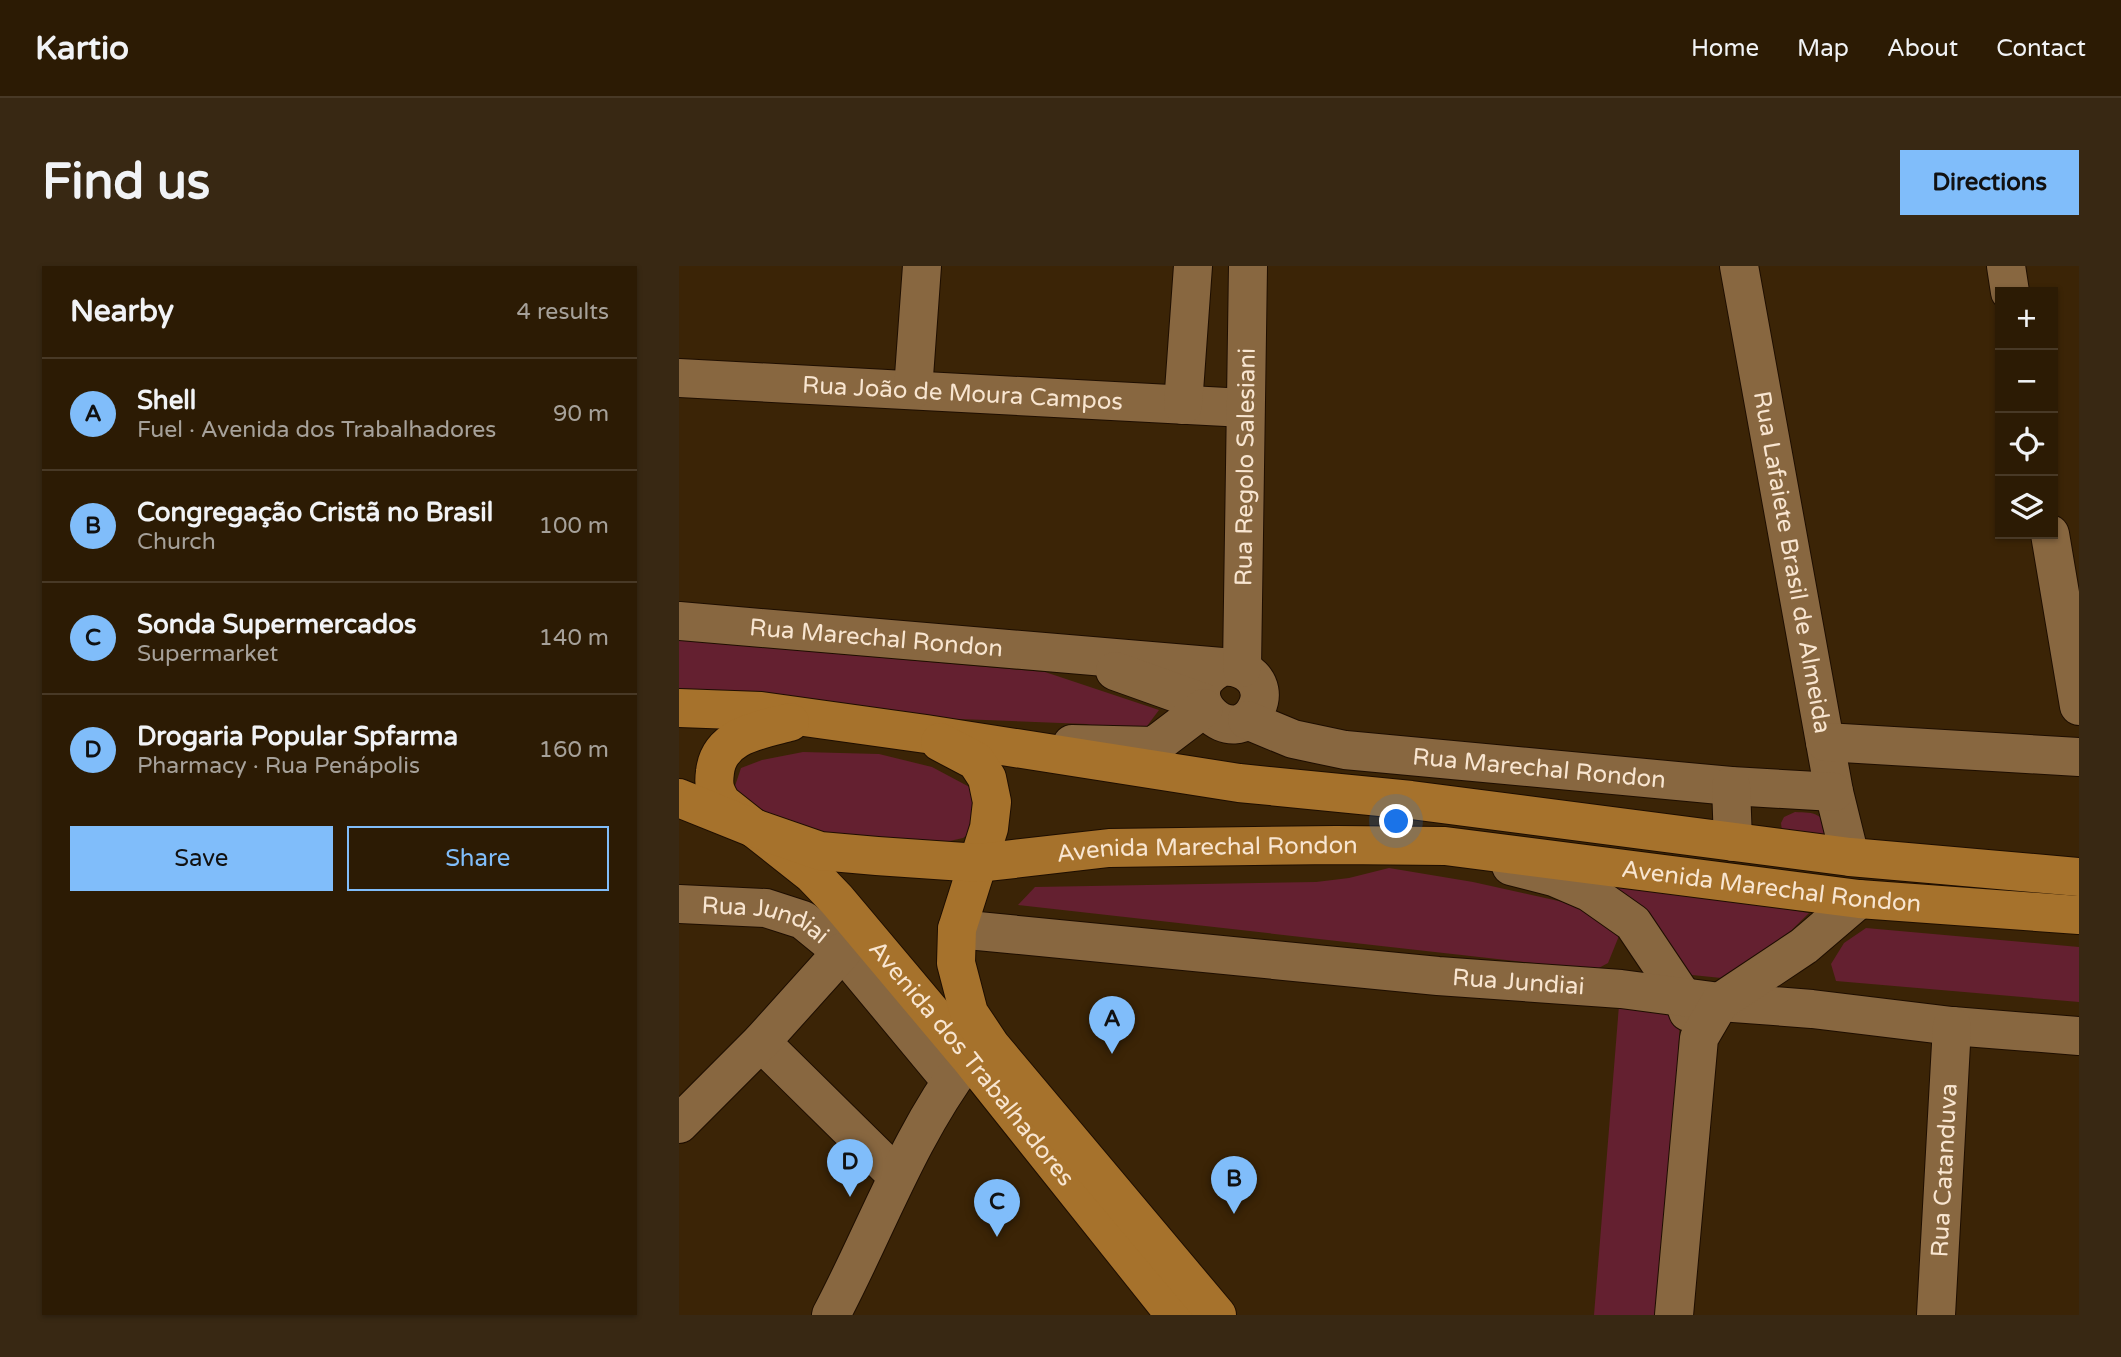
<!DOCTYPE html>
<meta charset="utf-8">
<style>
body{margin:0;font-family:"Varela Round",sans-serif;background:#382813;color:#f1f3f6}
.controls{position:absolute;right:21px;top:21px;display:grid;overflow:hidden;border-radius:0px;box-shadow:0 2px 5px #0004}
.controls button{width:63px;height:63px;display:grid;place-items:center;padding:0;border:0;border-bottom:2px solid #483926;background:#2c1b04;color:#f1f3f6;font:35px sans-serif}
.you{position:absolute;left:718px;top:556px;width:24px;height:24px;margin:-18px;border:5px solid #fff;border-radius:50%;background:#1a73e8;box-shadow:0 0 0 10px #1a73e833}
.badge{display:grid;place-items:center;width:46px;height:46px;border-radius:50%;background:#80bdfa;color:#111;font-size:23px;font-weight:700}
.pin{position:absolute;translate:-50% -58px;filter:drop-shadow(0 2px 4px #0008)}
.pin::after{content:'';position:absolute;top:37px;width:24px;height:21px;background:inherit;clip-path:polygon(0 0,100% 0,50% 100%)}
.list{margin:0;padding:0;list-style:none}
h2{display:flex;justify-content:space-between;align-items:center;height:91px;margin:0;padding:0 28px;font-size:30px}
h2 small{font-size:23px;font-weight:400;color:#a6a19a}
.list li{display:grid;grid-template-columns:46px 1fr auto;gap:21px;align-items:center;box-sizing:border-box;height:112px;padding:0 28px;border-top:2px solid #483926}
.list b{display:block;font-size:26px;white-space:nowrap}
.list p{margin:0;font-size:23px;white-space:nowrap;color:#a6a19a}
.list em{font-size:23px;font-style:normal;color:#a6a19a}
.actions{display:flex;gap:14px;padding:21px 28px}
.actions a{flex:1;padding:16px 0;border:2px solid #80bdfa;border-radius:0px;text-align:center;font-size:24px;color:#80bdfa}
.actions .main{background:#80bdfa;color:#111}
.icon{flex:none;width:38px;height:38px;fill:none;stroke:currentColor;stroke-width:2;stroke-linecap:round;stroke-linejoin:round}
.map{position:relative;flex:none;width:1400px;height:1049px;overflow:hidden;border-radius:0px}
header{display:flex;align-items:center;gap:42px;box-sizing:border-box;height:98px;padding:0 35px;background:#2c1b04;border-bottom:2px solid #483926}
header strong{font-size:33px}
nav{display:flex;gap:38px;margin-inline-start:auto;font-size:24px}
.intro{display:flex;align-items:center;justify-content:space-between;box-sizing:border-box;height:168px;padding:0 42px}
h1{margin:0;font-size:49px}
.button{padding:18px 32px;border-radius:0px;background:#80bdfa;color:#111;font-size:24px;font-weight:700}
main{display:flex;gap:42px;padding:0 42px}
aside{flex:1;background:#2c1b04;border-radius:0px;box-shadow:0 2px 5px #0004}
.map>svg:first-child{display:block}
.green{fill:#642030}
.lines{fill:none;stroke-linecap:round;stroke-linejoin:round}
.minor-casing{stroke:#1e0e00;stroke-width:40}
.major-casing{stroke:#1e0e00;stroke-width:40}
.minor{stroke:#886740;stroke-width:38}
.major{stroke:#a6722c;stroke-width:38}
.labels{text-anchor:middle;stroke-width:7;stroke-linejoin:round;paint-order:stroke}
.street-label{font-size:24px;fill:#f8e5d0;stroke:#1c0f02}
</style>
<header>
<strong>Kartio</strong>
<nav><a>Home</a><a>Map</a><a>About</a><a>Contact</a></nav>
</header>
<div class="intro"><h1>Find us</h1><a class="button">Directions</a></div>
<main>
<aside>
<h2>Nearby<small>4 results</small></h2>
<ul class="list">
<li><span class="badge">A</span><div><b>Shell</b><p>Fuel · Avenida dos Trabalhadores</p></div><em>90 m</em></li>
<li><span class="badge">B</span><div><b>Congregação Cristã no Brasil</b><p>Church</p></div><em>100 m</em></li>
<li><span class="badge">C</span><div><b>Sonda Supermercados</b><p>Supermarket</p></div><em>140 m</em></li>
<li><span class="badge">D</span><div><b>Drogaria Popular Spfarma</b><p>Pharmacy · Rua Penápolis</p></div><em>160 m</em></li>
</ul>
<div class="actions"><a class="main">Save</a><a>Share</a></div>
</aside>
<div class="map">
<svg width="1400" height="1049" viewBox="0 0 1400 1049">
<rect width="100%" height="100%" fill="#3b2406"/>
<path class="green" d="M0,374L366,406L480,444L465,464L448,469L407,458L280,453L238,458L0,433Z
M124,486L200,488L253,501L298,525L303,558L284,572L262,577L132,570L62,537L56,520L62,502L83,494Z
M1116,546C1136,547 1144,546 1149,568L1104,573L1102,557L1105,551Z
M710,602L794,616L884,636L919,650L942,665L929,697L916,704L339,639L356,621L637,616L670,612Z
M927,615L1130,647L1062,714L1013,709L932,629Z
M1187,662L1400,681V736L1157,715L1152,698L1165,677Z
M941,727L1002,739L983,1049H915Z"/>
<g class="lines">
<g class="minor-casing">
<g id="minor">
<path id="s1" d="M1060,0L1155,526L1171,591"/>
<path d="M1327,0L1331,26"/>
<path id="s2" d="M0,112L566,142"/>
<path d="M234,124L243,0"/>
<path d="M504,139L514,0"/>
<path d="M1371,268L1400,440"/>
<path id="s3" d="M0,355L543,401C566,398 589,417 578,441C556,489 488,426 543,401"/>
<path id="s4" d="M563,402L569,0"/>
<path d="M436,405L523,436"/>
<path id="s5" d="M568,454L614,473L666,484L1052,520L1155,526"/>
<path d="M1146,476L1400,491"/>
<path d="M393,478L475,480L525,442"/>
<path d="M1052,520L1054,576"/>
<path d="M832,600L875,611L910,626L954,657L1003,730L1009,746"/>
<path id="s6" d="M0,638L87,642L124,654L168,690L272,815"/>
<path id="s7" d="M278,663L759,710L942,723L1041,736L1133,743L1273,760L1400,770"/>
<path d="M82,776L218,910"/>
<path d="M0,858L82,776L163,686"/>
<path d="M152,1049C197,964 229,872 287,795"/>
<path d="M995,1049L1020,772L1041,736L1125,680L1180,633"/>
<path id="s8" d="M1257,1049L1273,760"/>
</g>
</g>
<g class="major-casing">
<g id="major">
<path d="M0,442L82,445L247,468L560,517L732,534L1171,591L1400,611"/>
<path id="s9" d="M111,456C81,464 40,469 36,506C34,520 36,525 43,537L133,608L158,634L290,791L496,1049"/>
<path d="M261,476L297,495L308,512L313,536L310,562L278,663L277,697L290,747L312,780L538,1049"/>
<path id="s10" d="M0,532L72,561L141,585L198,590L300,597L430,582L657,579L766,580L1180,633L1400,649"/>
</g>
</g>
<use href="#minor" class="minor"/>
<use href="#major" class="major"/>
</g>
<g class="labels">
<g class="street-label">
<text dy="8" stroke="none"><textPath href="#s2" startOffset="284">Rua João de Moura Campos</textPath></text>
<text dy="8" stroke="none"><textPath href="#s4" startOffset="201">Rua Regolo Salesiani</textPath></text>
<text dy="8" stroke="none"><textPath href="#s1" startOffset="301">Rua Lafaiete Brasil de Almeida</textPath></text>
<text dy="8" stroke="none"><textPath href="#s3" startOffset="198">Rua Marechal Rondon</textPath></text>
<text dy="8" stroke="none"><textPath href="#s5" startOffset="298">Rua Marechal Rondon</textPath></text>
<text dy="8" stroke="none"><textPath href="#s10" startOffset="539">Avenida Marechal Rondon</textPath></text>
<text dy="8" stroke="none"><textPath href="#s10" startOffset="1106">Avenida Marechal Rondon</textPath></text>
<text dy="8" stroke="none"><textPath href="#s6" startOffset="89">Rua Jundiai</textPath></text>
<text dy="8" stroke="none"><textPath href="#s7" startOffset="564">Rua Jundiai</textPath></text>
<text dy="8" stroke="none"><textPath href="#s9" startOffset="492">Avenida dos Trabalhadores</textPath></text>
<text dy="8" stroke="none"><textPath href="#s8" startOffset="145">Rua Catanduva</textPath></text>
</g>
</g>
</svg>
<div class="controls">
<button>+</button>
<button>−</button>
<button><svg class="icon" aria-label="locate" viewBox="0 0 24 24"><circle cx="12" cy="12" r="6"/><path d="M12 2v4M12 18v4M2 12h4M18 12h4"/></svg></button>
<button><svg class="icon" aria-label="layers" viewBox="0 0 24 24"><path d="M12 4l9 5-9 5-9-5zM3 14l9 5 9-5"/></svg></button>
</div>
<div class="you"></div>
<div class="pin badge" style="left:433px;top:788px">A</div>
<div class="pin badge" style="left:555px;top:948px">B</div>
<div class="pin badge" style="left:318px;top:971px">C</div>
<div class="pin badge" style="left:171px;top:931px">D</div>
</div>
</main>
